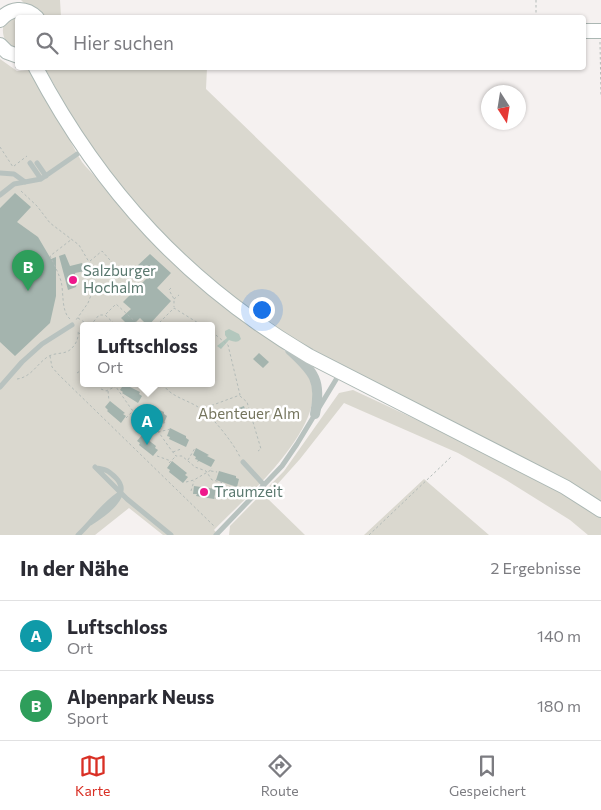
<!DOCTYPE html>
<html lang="de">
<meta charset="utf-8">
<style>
body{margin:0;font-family:Commissioner,sans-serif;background:#f7f7f7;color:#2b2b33}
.compass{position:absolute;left:481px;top:85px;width:45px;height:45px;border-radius:50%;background:#fff;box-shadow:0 1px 4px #0004;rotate:168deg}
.you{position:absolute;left:261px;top:309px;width:18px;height:18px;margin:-12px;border:4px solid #fff;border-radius:50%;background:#1a73e8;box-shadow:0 0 0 8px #1a73e833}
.badge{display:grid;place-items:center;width:32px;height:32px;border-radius:50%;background:#d93025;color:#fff;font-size:16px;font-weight:700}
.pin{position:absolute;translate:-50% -41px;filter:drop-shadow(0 1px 2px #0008)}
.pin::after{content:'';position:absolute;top:26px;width:18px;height:15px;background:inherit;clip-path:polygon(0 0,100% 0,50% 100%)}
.popup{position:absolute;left:80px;top:322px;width:135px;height:65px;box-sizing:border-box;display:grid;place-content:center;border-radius:5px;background:#fff;filter:drop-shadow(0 1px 4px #0005);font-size:16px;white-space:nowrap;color:#7c7c81}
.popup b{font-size:19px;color:#2b2b33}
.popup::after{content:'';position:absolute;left:50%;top:100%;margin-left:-10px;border:10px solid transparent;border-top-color:#fff}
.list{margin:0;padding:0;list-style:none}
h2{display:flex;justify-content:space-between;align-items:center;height:65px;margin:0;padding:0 20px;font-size:21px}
h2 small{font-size:16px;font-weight:400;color:#7c7c81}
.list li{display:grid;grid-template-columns:32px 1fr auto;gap:15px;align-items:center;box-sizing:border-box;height:70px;padding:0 20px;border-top:1px solid #e1e1e2}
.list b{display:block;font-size:19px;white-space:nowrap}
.list p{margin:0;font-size:16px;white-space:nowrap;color:#7c7c81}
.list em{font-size:16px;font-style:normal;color:#7c7c81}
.icon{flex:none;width:28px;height:28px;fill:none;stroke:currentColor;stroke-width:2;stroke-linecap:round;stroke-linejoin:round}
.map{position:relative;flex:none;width:601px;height:535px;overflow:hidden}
.search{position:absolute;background:#fff;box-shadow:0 1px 4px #0004;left:15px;right:15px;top:15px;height:55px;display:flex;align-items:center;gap:12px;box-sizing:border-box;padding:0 18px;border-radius:5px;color:#7c7c81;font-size:19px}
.sheet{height:205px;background:#fff}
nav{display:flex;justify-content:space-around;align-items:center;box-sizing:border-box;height:70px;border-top:1px solid #e1e1e2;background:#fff;font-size:14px;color:#7c7c81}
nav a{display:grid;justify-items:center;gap:2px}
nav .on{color:#d93025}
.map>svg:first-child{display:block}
.green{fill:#dad8cf;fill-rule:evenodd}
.water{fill:#b3c7bd}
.building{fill:#a4b4ae}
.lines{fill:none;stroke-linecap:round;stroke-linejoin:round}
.secondary-casing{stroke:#abb7b3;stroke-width:16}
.path{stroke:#b3bbb8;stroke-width:1;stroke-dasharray:2.5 2.5;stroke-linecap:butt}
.service{stroke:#b8c2bf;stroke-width:5}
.minor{stroke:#b8c2bf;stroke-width:10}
.secondary{stroke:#fff;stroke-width:14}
.poi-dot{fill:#ee188b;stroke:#fff;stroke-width:2}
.labels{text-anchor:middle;stroke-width:5;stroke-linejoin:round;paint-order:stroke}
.poi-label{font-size:15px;fill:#5a786f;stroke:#fff;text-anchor:start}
.park-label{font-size:15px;fill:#75755d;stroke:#fff}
</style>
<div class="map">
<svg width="601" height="535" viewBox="0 0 601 535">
<rect width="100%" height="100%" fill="#f5f1f0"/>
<path class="green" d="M21,0H60L61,17H44C37,7 27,8 21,0Z
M12,15L32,17L18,18L17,50C7,47 0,35 4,24C5,21 10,18 12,15Z
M0,59L17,71L29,70C40,88 50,105 60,122C68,136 74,149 82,162C86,168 93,173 97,179C131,222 169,260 212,294C233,310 311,363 313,388C318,435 245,498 214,530L219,535H163L129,508L95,535H0ZM83,326H211V384H83Z
M45,68H207L206,89L601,471V503L295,340L248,310L175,249L113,176L72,118Z
M353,390L458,439L555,487L601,516V535H588L570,520L506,480L458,453L344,403L300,459L266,497L305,535H229L230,526L284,471L339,393Z
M424,479L489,535H364Z"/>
<path class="water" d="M229,329L239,334L241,339C237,343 235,342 229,340L221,349L217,346L227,338L225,335V331Z"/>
<path class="building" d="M15,193L31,207L17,222L38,237L51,259L56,257V296L50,323L15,356L0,342V208Z
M65,254L70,266L82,263L85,271L75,273L77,283L76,287L68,290L59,256Z
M150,254L171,273L157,288L171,301L148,326L140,318L132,326H129L121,318L131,309L123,302L147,278L136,267Z
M259,353L269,362L263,368L253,359Z
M124,384L140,392L139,394L142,396L138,403L122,393L123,392L120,390Z
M110,401L125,413L123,414L126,416L121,423L107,411L108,410L105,407Z
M148,405L164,412V414L167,416L164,423L147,416L148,414L144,412Z
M244,406L248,419L240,421L236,409Z
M170,428L186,436V438L189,440L186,447L169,439L170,437L167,436Z
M142,435L156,446L155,448L158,450L153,456L139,445L140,443L137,441Z
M196,448L209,455L207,456L215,460L211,467L199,461L197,462L198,460L195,459L196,457L193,455Z
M172,461L187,473L185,475L188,477L183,483L169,472L170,470L167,468Z
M219,471L236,476V478L239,479L237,487L216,480Z
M194,486L216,489L214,499L196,496L197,494H193Z"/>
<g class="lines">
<g class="secondary-casing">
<path id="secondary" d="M0,20C10,8 25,6 37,18
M584,31H601
M0,45L7,52L18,56
M36,68C101,191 188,285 309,356L565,487L601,510"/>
</g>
<path class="path" d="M536,0V18
M600,42L601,96
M15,67L25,68
M0,147L13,167
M14,166L27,156
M21,191L37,206L50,223L79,245L89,262L94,277L93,290L88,303L76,320
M90,261L102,251L117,268
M83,277L92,271
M171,288L169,290L174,299V307
M174,299L179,295
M106,314L116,304L140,326
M78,318L90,326L99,315H105L117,326
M70,319C61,311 64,293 61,281C58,272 54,264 50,256L72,239
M156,326L174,308L203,326
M79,333L83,336
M50,356L52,367L58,374L214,526
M77,373L83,369
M17,379C32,377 37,363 49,356C57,352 66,355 72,348C77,343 79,336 78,330
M114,384L132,410C152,416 163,441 176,456H182L195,467L206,471L212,480L221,482L224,485L226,493L219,498H214
M163,384C170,397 189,400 201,409C213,417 234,444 240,457
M101,389L106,391L121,384
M108,391L109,401
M240,396L247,402L261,449L258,451
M202,409L240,395L228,345L211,331
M140,415L139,429L141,434
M126,418L133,411
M155,428L161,427L165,422
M158,432L171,429
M173,452L181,449
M157,456L171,461
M188,460L195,448
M169,463L175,457
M211,471L217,472
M186,482L194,480L211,470L212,468
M225,488L232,489L235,487
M191,491L194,481
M369,535L451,457"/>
<path class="service" d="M30,163L41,179
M37,163L46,176
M0,173L14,174L25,182
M0,195L14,184L41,179L83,150
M0,387L22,362L42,344L72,325
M243,462L264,485
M95,467L127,499L171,535
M90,523C103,515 133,495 116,478C109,471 106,469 96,468
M78,535C92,522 102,506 118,495
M216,535L282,466L297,444L340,373"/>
<path class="minor" d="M290,350C314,372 322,381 315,414"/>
<use href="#secondary" class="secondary"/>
</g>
<g class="poi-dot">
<circle cx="73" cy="280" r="5"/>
<circle cx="204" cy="492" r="5"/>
</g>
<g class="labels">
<g class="poi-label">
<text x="83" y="276">Salzburger<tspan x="83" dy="17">Hochalm</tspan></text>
<text x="214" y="497">Traumzeit</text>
</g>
<g class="park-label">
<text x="249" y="419">Abenteuer Alm</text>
</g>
</g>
</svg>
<svg class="compass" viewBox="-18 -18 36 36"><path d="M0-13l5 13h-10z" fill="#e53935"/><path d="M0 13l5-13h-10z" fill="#7c7c81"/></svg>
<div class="you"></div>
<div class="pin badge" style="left:147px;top:445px;background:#0f9aa8">A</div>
<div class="popup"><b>Luftschloss</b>Ort</div>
<div class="pin badge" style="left:28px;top:291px;background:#2e9e5b">B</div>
<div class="search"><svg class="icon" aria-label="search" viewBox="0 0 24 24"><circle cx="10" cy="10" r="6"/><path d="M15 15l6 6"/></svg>Hier suchen</div>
</div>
<section class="sheet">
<h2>In der Nähe<small>2 Ergebnisse</small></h2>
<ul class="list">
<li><span class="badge" style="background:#0f9aa8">A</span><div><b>Luftschloss</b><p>Ort</p></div><em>140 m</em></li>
<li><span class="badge" style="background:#2e9e5b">B</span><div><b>Alpenpark Neuss</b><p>Sport</p></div><em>180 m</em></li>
</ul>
</section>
<nav>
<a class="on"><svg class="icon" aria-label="map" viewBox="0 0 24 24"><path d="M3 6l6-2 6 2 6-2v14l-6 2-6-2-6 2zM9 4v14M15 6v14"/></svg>Karte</a>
<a><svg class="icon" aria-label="directions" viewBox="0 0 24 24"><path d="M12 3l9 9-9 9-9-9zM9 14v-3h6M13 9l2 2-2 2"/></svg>Route</a>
<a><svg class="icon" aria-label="saved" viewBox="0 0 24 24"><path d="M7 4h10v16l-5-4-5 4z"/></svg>Gespeichert</a>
</nav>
